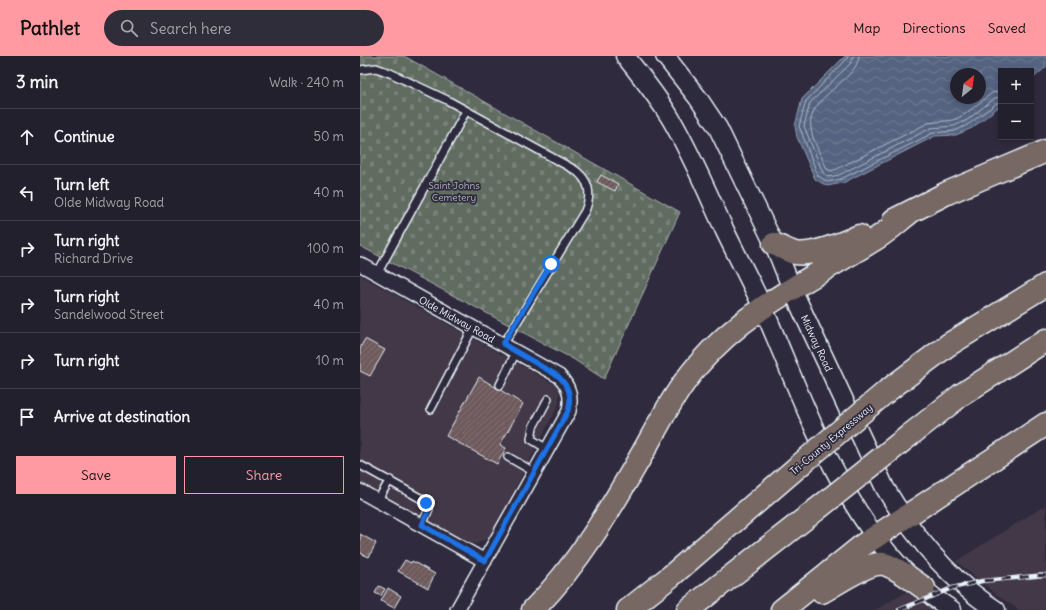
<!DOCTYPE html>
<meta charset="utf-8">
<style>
body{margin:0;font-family:Delius,sans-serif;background:#2f2d3a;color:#f1f3f6}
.controls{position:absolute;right:12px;top:12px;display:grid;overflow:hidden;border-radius:0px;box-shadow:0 2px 6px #0003}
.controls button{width:36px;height:36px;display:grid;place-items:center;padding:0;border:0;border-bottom:1px solid #403e4a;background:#23202e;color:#f1f3f6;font:20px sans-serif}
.compass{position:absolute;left:590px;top:12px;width:36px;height:36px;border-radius:50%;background:#23202e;box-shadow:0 2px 6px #0003;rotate:29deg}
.stop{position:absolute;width:12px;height:12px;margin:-9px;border:3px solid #1a73e8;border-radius:50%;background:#fff}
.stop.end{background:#1a73e8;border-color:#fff;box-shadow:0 1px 4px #0008}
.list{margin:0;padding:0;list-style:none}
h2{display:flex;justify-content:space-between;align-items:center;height:52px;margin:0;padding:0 16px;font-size:17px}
h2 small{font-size:13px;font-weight:400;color:#a3a3aa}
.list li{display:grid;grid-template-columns:26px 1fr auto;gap:12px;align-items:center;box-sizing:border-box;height:56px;padding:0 16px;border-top:1px solid #403e4a}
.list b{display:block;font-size:15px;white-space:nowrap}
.list p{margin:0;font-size:13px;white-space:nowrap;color:#a3a3aa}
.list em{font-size:13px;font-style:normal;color:#a3a3aa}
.actions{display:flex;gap:8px;padding:12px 16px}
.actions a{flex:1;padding:9px 0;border:1px solid #ff9aa2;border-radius:0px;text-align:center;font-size:14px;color:#ff9aa2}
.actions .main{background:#ff9aa2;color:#111}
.icon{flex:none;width:22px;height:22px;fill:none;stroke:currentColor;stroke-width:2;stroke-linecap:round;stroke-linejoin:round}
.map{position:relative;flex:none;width:686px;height:554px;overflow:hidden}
header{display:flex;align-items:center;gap:24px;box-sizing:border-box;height:56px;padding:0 20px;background:#ff9aa2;color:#111}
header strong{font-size:19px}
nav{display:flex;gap:22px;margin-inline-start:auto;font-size:14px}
.search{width:280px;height:36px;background:#2f2d3a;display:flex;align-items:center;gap:10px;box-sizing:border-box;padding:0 14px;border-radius:22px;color:#a3a3aa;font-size:15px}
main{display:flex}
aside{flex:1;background:#23202e}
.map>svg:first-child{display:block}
.built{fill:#423846}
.cemetery{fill:url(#cemetery-stones);stroke:#a4aeac}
.water{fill:url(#water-waves);stroke:#909cb0;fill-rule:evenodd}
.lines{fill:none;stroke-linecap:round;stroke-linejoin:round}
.shore{stroke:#aeb9c8;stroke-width:1}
.building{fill:url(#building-hatch);stroke:#e8f1f8}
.lane-casing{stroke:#e8f1f8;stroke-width:10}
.street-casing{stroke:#e8f1f8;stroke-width:16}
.secondary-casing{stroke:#e8f1f8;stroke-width:21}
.highway-casing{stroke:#e8f1f8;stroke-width:25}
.lane{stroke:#2f2a3d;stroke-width:7}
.street{stroke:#2f2a3d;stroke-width:13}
.secondary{stroke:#2f2a3d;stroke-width:18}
.highway{stroke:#776864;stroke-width:22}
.rail-casing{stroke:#e8f1f8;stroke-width:4.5}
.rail{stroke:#2f2a3d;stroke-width:3;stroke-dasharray:9;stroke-linecap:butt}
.highway-bridge-casing{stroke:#e8f1f8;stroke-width:25;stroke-linecap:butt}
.highway-bridge{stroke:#776864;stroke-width:22}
.route{stroke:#1a73e8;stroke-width:5}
.labels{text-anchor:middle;stroke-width:3.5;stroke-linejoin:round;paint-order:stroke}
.park-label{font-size:10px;fill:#abb5b4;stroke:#2f2a3d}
.street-label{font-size:10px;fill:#e8f1f8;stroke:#2f2a3d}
</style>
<header>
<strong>Pathlet</strong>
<div class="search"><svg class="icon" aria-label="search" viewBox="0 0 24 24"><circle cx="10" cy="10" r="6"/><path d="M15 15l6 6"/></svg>Search here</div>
<nav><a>Map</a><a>Directions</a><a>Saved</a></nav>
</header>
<main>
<aside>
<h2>3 min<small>Walk · 240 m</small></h2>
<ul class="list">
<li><svg class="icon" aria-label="ahead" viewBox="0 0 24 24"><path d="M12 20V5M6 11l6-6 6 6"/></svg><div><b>Continue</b></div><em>50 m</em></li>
<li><svg class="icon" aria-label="left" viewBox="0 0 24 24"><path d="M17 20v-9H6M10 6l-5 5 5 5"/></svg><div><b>Turn left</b><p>Olde Midway Road</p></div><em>40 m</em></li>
<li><svg class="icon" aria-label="right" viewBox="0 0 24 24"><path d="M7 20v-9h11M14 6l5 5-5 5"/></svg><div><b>Turn right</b><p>Richard Drive</p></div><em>100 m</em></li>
<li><svg class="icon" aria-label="right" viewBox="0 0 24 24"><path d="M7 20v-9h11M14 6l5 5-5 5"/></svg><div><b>Turn right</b><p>Sandelwood Street</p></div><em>40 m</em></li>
<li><svg class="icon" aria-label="right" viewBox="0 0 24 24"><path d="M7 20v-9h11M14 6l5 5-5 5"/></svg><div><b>Turn right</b></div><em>10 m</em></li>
<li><svg class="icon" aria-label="arrive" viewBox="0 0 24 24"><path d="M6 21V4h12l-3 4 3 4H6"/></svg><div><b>Arrive at destination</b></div></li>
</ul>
<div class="actions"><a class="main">Save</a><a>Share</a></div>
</aside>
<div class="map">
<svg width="686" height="554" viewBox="0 0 686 554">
<defs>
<pattern id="cemetery-stones" width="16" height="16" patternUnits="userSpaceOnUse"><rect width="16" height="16" fill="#616c60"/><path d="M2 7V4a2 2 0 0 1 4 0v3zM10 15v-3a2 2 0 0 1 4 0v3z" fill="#788178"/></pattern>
<pattern id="water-waves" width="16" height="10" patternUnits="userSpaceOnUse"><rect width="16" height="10" fill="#566480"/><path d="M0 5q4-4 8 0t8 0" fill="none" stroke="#6e7b93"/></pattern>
<pattern id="building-hatch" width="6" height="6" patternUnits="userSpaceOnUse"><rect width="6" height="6" fill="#6e5a5b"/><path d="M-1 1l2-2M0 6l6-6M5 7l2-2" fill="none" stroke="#837273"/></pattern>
</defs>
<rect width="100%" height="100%" fill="#2f2a3d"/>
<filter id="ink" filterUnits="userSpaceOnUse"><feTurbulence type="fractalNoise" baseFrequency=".025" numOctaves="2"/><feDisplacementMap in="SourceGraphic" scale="8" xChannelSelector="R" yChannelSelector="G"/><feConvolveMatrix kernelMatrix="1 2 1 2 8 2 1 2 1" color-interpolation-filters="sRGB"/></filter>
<g filter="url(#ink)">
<path class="built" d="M0,219L194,328L199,334V348L132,477L125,484L116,488L107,487L0,427Z
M686,449V554H659L637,539L596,505Z
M550,534L576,554H515Z"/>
<path class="cemetery" d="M0,0H44L320,156L244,323L213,303L0,190Z"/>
<path class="water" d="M485,0H686V11L671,24V15H641V49L612,72L596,79L575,80L483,127L467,130L455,123L437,81L435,70L442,43ZM596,18H620V42H596Z"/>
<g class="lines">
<path class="shore" d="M488,0L486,4L446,45L439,70L458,120L468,126L481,123L573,77L595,75L609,68L637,47L641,46
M493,0L490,8L450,47L444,70L463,117L469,121L479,119L571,72L594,70L607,64L635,42L641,41
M499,0C498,25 445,41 451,73C453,86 462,101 467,113L470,115L477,113L568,67L593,64L604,59L632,37L641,35"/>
</g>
<path class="building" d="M241,119L258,128L255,135L237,126Z
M5,283L25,294L10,320L0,315V292Z
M119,321L163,348L140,389L146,392L137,408L86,380Z
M0,478L16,487L9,501L0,497Z
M45,504L51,507L52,505L75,518L68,532L38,515Z
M19,530L25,533L21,540L15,537Z
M28,532L41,540L34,552L21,545Z"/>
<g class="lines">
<g class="lane-casing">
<path id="lane" d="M0,14L16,12L30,17L87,44L215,114C230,125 232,138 225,155L143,289
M17,218L106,55
M140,329L156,296
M71,353L113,272
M187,393L171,383L173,371L188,343
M148,401L174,416
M0,409L60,442L69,453L62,469
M17,445L30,424"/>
</g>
<g class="street-casing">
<path id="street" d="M0,208L199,320C209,330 212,340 209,355L97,554
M0,435L125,505"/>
</g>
<g class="secondary-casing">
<path id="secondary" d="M265,0C281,20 298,41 311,63C332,99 348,138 365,175C378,202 392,228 404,254C449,357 492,492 592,554
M305,0L338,42L358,72L414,188L432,233L525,432C553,479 589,524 636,554"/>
</g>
<g class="highway-casing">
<path id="highway" d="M534,164L587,137L686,95
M414,188C421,191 428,195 435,197C453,200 483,187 499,180
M527,335L588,289L686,229
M550,379L601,339L686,284
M462,536C476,528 509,505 524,508C538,512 552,524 564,532
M173,554C218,509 250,454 282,398C299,368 315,335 338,309C386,252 455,221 517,182C528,175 538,166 548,158
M268,554L311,520L441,408
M328,554L456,454
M422,554L503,489L686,368"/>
</g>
<use href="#lane" class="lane"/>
<use href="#street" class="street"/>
<use href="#secondary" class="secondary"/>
<use href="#highway" class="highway"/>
<g class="rail-casing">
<path id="rail" d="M539,554L592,532L622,525L686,519"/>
</g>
<use href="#rail" class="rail"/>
<g class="highway-bridge-casing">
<path id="highway-bridge" d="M441,408L527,335
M456,454L550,379"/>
</g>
<use href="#highway-bridge" class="highway-bridge"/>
</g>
</g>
<g class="lines" filter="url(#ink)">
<path class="route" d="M66,447L69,453L62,469L125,505L208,355C212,340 209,330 198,320L143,288L191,208"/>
</g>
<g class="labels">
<g class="park-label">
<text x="94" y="133">Saint Johns<tspan x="94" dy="12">Cemetery</tspan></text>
</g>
<g class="street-label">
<text transform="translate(97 263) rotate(29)" y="4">Olde Midway Road</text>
<text transform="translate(457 287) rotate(65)" y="4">Midway Road</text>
<text transform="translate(471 383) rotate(-40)" y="4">Tri-County Expressway</text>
</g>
</g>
</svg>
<div class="controls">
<button>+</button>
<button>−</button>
</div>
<svg class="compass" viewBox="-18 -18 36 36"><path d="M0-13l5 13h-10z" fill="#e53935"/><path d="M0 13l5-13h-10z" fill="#a3a3aa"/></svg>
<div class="stop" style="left:191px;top:208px"></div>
<div class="stop end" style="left:66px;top:447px"></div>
</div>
</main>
